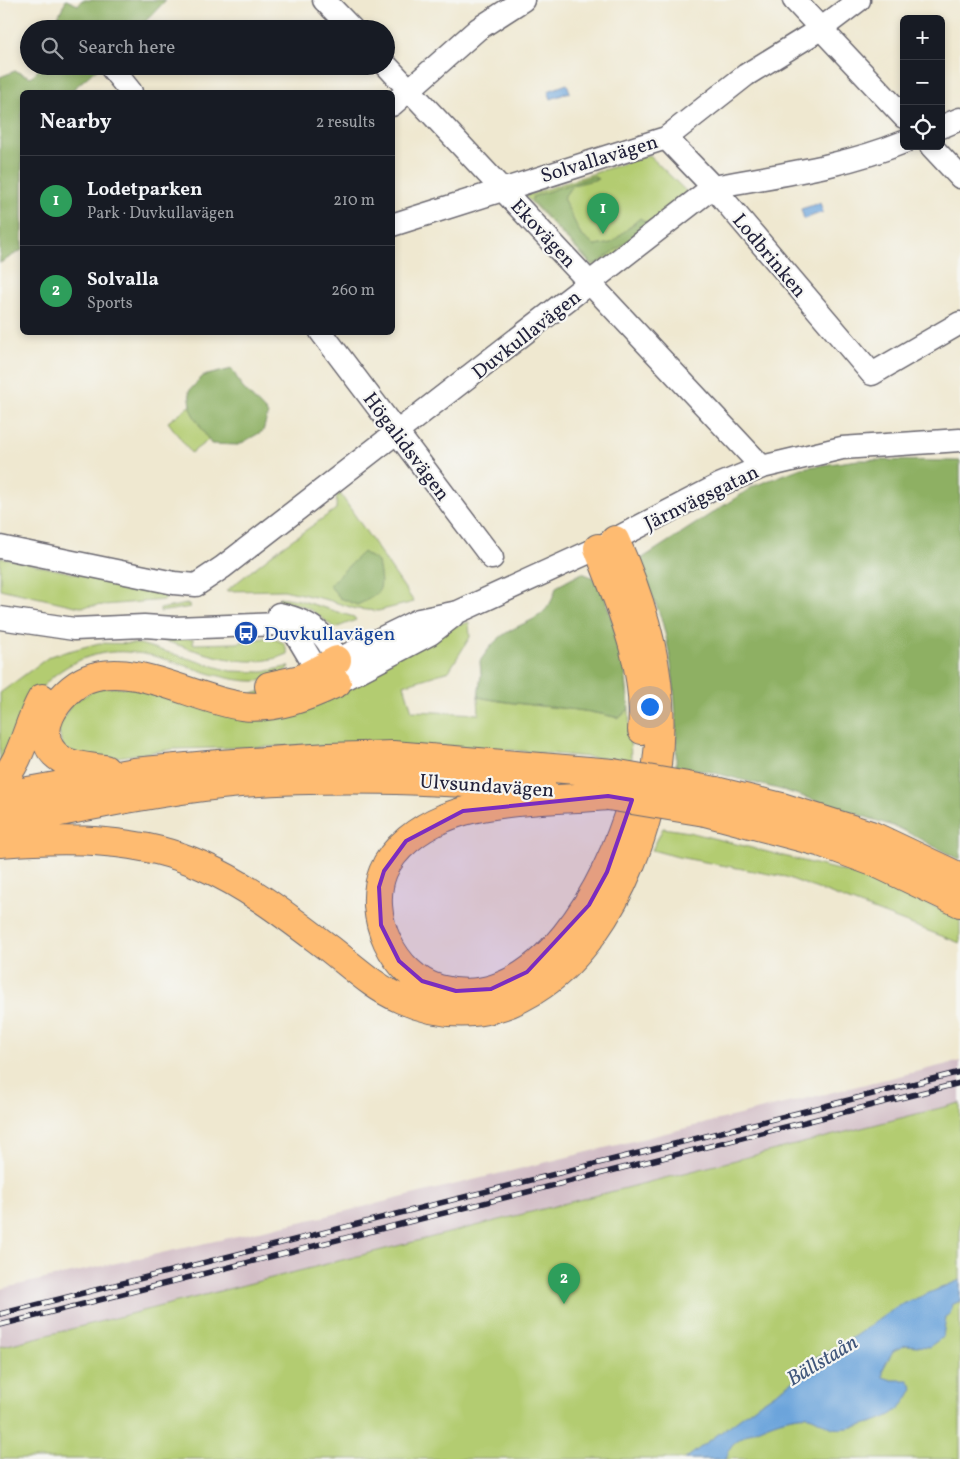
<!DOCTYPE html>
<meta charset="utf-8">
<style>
body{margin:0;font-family:Vollkorn,serif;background:#242831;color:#f1f3f6}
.controls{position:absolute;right:15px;top:15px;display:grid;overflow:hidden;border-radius:8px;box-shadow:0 2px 8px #0003}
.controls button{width:45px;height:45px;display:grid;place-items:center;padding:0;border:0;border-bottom:1px solid #363941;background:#171b24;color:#f1f3f6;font:25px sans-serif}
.you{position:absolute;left:649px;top:706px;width:18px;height:18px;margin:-12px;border:4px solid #fff;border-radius:50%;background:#1a73e8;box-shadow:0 0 0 8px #1a73e833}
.badge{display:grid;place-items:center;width:32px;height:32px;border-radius:50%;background:#d690ce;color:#fff;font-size:16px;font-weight:700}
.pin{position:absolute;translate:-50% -41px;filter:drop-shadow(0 1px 2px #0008)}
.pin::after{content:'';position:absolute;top:26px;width:18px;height:15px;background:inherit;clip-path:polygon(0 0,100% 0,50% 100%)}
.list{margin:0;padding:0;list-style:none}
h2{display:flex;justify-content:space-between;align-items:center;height:65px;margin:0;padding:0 20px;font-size:21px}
h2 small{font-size:16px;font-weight:400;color:#9ea1a6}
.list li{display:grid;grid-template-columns:32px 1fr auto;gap:15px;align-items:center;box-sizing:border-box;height:90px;padding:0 20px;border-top:1px solid #363941}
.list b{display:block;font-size:19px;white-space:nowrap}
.list p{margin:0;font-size:16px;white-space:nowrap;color:#9ea1a6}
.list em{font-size:16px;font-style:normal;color:#9ea1a6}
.icon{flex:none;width:28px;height:28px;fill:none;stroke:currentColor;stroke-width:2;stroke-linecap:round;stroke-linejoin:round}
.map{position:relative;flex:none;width:960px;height:1459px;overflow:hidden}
.search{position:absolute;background:#171b24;box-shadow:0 2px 8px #0003;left:20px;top:20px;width:375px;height:55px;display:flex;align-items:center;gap:12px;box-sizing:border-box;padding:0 18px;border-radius:28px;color:#9ea1a6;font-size:19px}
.panel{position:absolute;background:#171b24;box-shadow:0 2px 8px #0003;left:20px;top:90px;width:375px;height:245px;border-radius:8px}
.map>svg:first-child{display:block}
.industrial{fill:#d2bdc6}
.green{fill:#b3cc71;stroke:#6a7756}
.forest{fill:#8eb063;stroke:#58694f}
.water{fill:#6ca4db;stroke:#47638b}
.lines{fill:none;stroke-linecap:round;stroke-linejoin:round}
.minor-casing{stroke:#6a676f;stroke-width:25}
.major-casing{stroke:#6a676f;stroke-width:30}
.minor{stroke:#fff;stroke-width:22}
.major{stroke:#febb71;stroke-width:28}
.rail-casing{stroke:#22223b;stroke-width:5.5}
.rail{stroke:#f6f6f2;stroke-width:4;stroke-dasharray:11;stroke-linecap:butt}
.major-bridge-casing{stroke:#6a676f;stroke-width:30;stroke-linecap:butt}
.major-bridge{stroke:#febb71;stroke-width:28}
.marked{fill:#7b2cbf;fill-opacity:0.2;stroke:#7b2cbf;stroke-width:4;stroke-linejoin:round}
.labels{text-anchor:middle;stroke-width:4.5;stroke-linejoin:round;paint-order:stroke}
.street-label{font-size:20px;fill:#22223b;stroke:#f6f6f2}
.transit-label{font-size:20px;fill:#164399;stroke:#f6f6f2;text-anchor:start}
.water-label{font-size:21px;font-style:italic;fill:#40567b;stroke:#f6f6f2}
</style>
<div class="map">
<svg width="960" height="1459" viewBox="0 0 960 1459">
<rect width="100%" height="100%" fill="#f6f6f2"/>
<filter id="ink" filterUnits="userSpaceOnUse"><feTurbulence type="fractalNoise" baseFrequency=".02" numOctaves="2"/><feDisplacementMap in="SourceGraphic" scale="10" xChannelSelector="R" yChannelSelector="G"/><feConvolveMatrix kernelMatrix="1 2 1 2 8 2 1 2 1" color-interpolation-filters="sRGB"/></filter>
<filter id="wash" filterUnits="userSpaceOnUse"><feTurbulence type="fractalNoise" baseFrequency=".0096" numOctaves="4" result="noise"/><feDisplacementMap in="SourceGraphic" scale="20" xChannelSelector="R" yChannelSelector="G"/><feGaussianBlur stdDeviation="1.12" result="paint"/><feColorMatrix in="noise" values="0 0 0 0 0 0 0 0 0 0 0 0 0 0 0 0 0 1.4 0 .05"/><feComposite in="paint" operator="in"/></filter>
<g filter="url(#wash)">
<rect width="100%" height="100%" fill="#efe8d0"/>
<path class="industrial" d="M960,1061V1103L0,1347V1289L322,1217Z"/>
<path class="green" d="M649,155L692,197L597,271L525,196Z
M209,391L233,422L191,453L168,422Z
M337,489L414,602L378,611L356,609L328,600L284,590L226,591L279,549L336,509Z
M0,557L167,594L165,600L80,607L0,589Z
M279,597L299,600L354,617L356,620L335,628C314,613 307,602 279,603Z
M187,604L191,607L160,612V609Z
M469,622L470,637L449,671L404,685L412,711L479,714L478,697C525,707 573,706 619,718L629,709L631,761L478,747L307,746L174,749L103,759L63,750L58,727L72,703L98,688L132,687L205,710Z
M269,637L284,643L288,654C245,673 196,649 154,638L194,639L193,644L236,643Z
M99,643L140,644L230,671L263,672L290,666C263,701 191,665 157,657C148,654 137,653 127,652C98,650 69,661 48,681C26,702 13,745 0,772V693L50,656Z
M663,828L689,832L862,876L960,917V943L786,877L678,857L652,850Z
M960,1103V1459H0V1347Z"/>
<path class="forest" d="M66,0L78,5L82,0H166L138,29H52Z
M42,66H100L70,92H22V250L0,263V77L15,71L31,77Z
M593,176L598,179L573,185L563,198L581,235L595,246L611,243L640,218L650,225L598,263L592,264L532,201V197Z
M232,369L242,387L268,414L263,431L238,445L211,444L192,413L189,391L203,376Z
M858,460L960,461V860L899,828L786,791L711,772L676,766C677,717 675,668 662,621C656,600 643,581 641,559L754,486L801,468Z
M363,552L378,562C383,591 384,592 357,605L340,598L329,585Z
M582,573L592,577L603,591L624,658L629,709L619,718C573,706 525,707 478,697L481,675L480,661C485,654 491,645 497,640C521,618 548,625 556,587Z"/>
<path class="water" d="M567,84L570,92L551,99L548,91Z
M820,203L823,212L804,219L801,209Z
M960,1280V1301L952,1305L950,1314L946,1317L943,1337L929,1347L906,1345L893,1351L883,1369V1377L892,1380H908L913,1388C909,1397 903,1406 895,1412C884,1421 847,1431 833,1428C825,1425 817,1418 809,1416C789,1413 746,1431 732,1445C729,1449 728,1454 726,1459H685L760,1403L799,1377L803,1367L808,1361L839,1347L898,1306Z"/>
</g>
<g filter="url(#ink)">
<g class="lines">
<g class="minor-casing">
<path id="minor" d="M324,0L352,29
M794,0L904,117
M386,65L762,467
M110,66L131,92
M392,105L478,29L523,0
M941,127L960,119
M666,138L713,187L872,374L960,323
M931,146L960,177
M392,225L666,138L746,75L822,28L859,0
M321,332L492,558
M0,547L174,583L196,585L223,567L713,187C777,175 843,167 904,142
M279,614C312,621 337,639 337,675
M0,618L74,629L144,626L175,628L279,624L295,633L317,670L332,680
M337,660L419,620L458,612L598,548L719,485L762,467L842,448L960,440
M337,683L430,634L453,616"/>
</g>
<g class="major-casing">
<path id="major" d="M598,548C620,605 648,668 642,730
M269,686L301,679L337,660
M105,769C91,767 73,767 61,759C26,737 59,691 87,679C133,660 195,700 242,706C274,710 308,697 337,683
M0,783C23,760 26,725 42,698
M716,791L782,807L871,835L960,877
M0,796L134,772L219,764L329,757L393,755L613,773
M608,796C561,800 486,799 444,818C420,828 393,847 383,872C366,915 393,976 439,989C540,1017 610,880 632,802
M705,812L822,843L876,863L960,903
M0,824C73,810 146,793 220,785C328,775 435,780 542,788
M0,843C67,838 140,837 203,866C250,887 290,919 330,949C353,967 375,988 401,999C510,1047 592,959 630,866C677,751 665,651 615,540"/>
</g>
<use href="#minor" class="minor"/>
<use href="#major" class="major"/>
<g class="rail-casing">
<path id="rail" d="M0,1314L960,1072
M0,1325L960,1083"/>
</g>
<use href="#rail" class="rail"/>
<g class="major-bridge-casing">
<path id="major-bridge" d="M613,773L716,791
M608,796L705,812"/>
</g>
<use href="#major-bridge" class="major-bridge"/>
</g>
</g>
<path class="marked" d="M608,796L632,800L607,872L589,905L527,972L491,989L456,991L422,981L399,961L381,925L379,887L384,871L406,841L463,811Z"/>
<defs>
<g id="bus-disc" transform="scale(1.25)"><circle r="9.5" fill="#1a4fb4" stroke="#f6f6f2"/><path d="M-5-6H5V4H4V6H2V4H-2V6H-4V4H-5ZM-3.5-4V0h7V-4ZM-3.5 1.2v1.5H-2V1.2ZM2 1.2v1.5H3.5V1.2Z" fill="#fff"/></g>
</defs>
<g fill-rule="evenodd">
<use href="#bus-disc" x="246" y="633"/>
</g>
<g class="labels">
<g class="street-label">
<text transform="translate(599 158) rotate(-17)" y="7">Solvallavägen</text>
<text transform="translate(544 233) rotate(47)" y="7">Ekovägen</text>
<text transform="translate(770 255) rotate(50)" y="7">Lodbrinken</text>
<text transform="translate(526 334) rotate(-38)" y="7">Duvkullavägen</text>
<text transform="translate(407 446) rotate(53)" y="7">Högalidsvägen</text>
<text transform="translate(701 497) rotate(-26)" y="7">Järnvägsgatan</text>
<text transform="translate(487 785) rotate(4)" y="7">Ulvsundavägen</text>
</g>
<g class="transit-label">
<text x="264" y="640">Duvkullavägen</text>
</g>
<g class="water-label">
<text transform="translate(822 1360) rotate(-31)" y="7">Bällstaån</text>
</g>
</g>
</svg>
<div class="controls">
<button>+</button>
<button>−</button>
<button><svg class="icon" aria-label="locate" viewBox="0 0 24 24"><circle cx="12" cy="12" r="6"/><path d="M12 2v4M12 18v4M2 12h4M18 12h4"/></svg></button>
</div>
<div class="you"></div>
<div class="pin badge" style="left:603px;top:234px;background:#2e9e5b">1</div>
<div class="pin badge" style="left:564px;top:1304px;background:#2e9e5b">2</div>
<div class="search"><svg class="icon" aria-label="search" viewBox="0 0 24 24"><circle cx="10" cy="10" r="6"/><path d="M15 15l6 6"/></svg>Search here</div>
<section class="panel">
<h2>Nearby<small>2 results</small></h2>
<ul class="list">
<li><span class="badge" style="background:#2e9e5b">1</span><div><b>Lodetparken</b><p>Park · Duvkullavägen</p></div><em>210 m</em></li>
<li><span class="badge" style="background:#2e9e5b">2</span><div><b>Solvalla</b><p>Sports</p></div><em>260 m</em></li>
</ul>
</section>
</div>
